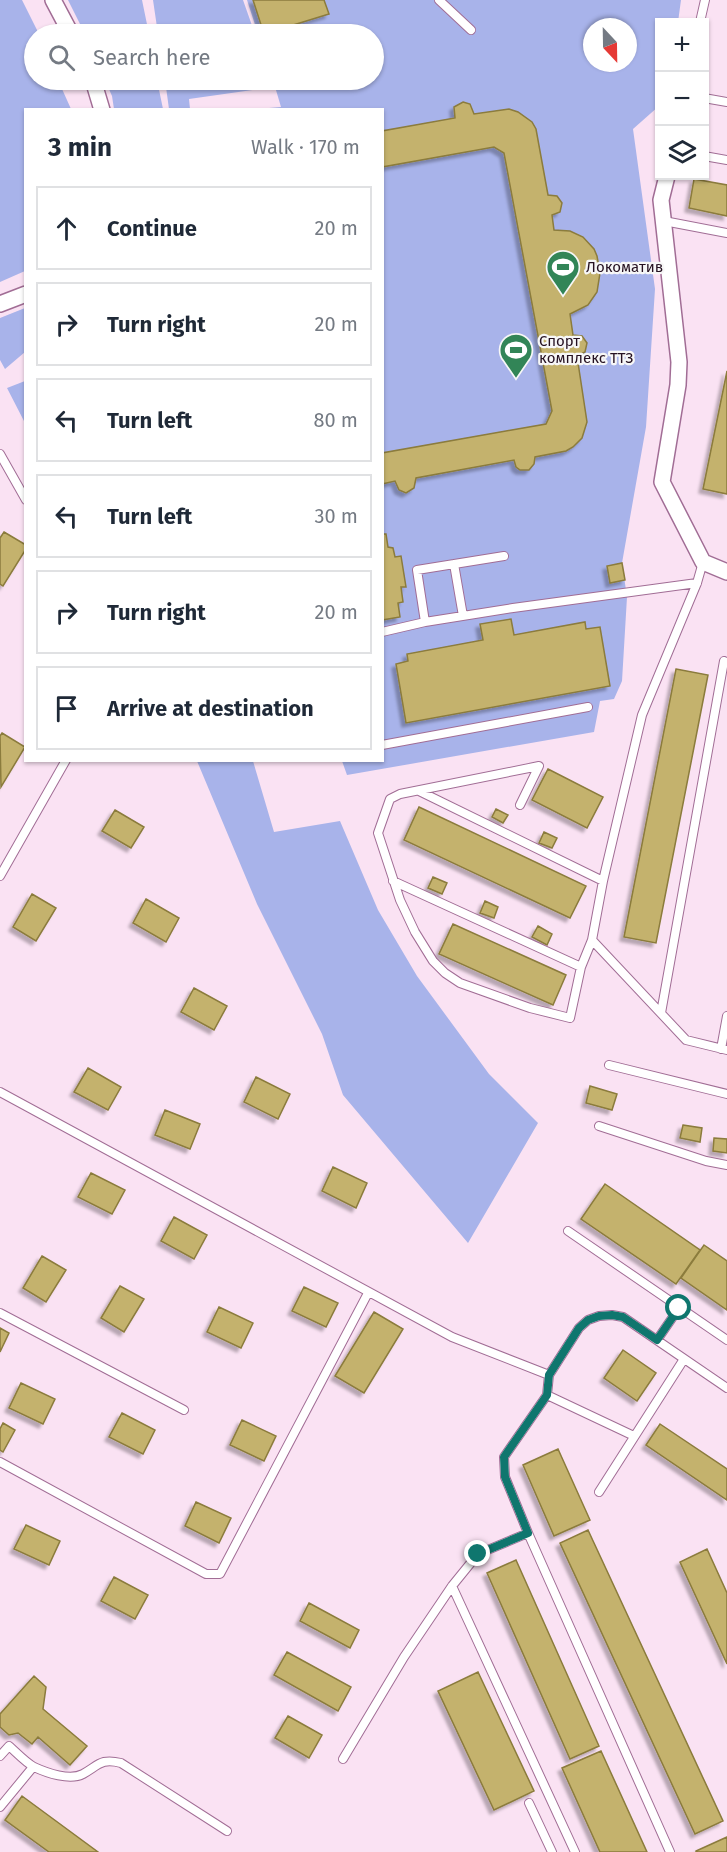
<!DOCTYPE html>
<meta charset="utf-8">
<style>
body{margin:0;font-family:"Fira Sans",sans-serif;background:#f2f2f3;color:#1f2937}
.controls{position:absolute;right:18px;top:18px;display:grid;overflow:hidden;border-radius:0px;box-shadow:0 2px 4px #0004}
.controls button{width:54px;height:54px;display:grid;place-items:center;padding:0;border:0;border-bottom:2px solid #e0e1e3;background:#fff;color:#1f2937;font:30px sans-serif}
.compass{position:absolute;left:583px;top:18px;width:54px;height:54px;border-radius:50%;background:#fff;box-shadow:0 2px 4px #0004;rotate:158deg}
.stop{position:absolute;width:18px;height:18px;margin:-14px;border:4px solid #0f766e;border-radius:50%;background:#fff}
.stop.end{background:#0f766e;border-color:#fff;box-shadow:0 2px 6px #0008}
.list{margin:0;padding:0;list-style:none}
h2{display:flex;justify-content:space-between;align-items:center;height:78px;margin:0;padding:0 24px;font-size:26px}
h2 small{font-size:20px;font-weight:400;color:#747a83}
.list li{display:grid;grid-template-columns:39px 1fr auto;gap:18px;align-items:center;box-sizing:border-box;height:84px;margin:0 12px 12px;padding:0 12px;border:2px solid #e0e1e3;border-radius:0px}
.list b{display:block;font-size:22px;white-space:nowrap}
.list em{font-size:20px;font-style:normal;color:#747a83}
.icon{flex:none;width:33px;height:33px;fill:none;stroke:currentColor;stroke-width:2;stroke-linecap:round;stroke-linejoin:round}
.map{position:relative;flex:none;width:727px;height:1852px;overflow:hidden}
.search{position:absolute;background:#fff;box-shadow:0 2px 4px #0004;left:24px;top:24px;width:360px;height:66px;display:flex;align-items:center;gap:15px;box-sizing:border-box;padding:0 21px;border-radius:33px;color:#747a83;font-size:22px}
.panel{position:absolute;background:#fff;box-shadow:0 2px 4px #0004;left:24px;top:108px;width:360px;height:654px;border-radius:0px}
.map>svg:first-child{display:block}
.green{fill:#a8b3ea;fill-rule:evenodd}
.building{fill:#c4b26d;stroke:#8b7b3c;stroke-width:1.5;filter:url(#shadow)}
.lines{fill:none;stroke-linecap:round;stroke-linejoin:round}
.service-casing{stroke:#a16d95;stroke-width:10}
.minor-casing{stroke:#a16d95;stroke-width:18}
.service{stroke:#fff;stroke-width:8}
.minor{stroke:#fff;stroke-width:15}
.route{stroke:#0f766e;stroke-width:8}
.labels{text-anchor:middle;stroke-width:4.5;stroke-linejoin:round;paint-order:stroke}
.poi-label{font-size:15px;fill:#251121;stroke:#f7f7f7;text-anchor:start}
</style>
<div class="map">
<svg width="727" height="1852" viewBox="0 0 727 1852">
<defs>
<filter id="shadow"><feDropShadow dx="-4" dy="4" stdDeviation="1.5" flood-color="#0004"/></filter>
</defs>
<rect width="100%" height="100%" fill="#fae2f3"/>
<path class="green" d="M0,0H22L39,34H34V80H58L71,109L26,110L25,271L0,282Z
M68,0H142L149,34H85Z
M153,0H243L255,34H158Z
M247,0H681L678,22H660L659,106L633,129L655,289L646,427L622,563L627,597L622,681L614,699L600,701L594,732L347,775L342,761L382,760V110H245L281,107L273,80H374V34H258ZM592,27H628V63H592Z
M105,80H157L163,109H114L112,96Z
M165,80H271L273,87L189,99L190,109H169Z
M25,308V352L5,369L0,360V318Z
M25,381V423L7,388Z
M197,761H253L274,832L340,821L378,910L417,976L489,1074L538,1123L468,1243L343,1095L322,1034L257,904Z"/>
<path class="building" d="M253,0H324L329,14L264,34Z
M463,102L470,104L474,114L509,109L518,112L532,122L536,129L548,195L557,196L562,203L560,212L552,215L554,230L570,231L583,237L594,249L597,256L600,273L597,292L588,305L570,314L573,335L582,336L587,343L585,352L577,356L587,422L582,438L573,447L566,451L535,457L534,464L529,470H520L516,467L514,460L416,478L414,488L406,493L399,490L395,481L382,484V453L546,424L552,411L504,153L494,147L382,167V131L455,118L454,107Z
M694,179L727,185V216L689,208Z
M727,371V494L703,489Z
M4,532L26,545V549L3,586L0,584V538Z
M382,534H386L388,547L393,548L395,557L401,556L406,587H401L403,602L398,603L400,617L382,620Z
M622,563L625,580L610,583L607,566Z
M511,619L514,635L585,622L586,629L600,627L610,686L406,723L396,664L408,661L407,654L483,640L480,624Z
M676,669L708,675L656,943L624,937Z
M2,733L25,747L1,787L0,736Z
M548,769L603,797L587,828L532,800Z
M419,807L586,886L570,918L404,840Z
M496,809L508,815L503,823L492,817Z
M115,810L144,827L131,848L102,831Z
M544,832L557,838L552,848L539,843Z
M433,877L447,883L442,894L428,888Z
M32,894L56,908L36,941L13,927Z
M146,899L179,918L166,942L133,923Z
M485,901L498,907L494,918L480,913Z
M453,924L566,975L553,1005L439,954Z
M538,926L552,934L547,945L532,937Z
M194,988L227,1006L214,1030L181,1012Z
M88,1068L121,1087L108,1110L74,1092Z
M256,1077L290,1094L278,1119L244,1102Z
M590,1086L617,1094L612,1110L586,1103Z
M165,1110L200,1124L190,1149L155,1135Z
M683,1125L702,1128L700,1142L680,1138Z
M714,1138L727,1139V1153L713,1151Z
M333,1167L367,1183L356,1208L322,1191Z
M91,1173L125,1190L112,1214L78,1197Z
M605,1184L700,1250L676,1284L581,1219Z
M174,1217L207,1235L194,1259L161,1241Z
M704,1245L727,1261V1310L681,1278Z
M42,1256L66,1270L46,1302L23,1288Z
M120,1286L144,1299L124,1332L101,1318Z
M304,1287L338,1303L326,1327L292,1311Z
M219,1307L253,1323L241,1348L207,1332Z
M374,1312L403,1329L364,1393L335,1376Z
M0,1328L9,1333L0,1352Z
M623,1350L656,1373L637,1401L604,1378Z
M21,1383L55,1399L43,1424L9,1408Z
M122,1413L155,1430L143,1454L109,1437Z
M242,1420L276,1436L264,1461L230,1445Z
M3,1423L15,1430L3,1452L0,1450V1429Z
M660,1424L727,1469V1500L646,1445Z
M558,1449L590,1520L554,1536L523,1465Z
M196,1502L231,1518L219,1543L185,1526Z
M26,1525L60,1541L49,1565L14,1549Z
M588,1530L723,1821L695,1834L560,1543Z
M707,1549L727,1593V1664L680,1562Z
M516,1560L599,1746L570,1759L487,1573Z
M114,1577L148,1595L135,1619L101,1601Z
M309,1603L359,1630L350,1648L300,1621Z
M287,1652L351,1687L338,1711L274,1675Z
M478,1672L534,1791L494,1810L438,1691Z
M34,1676L46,1687L43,1709L87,1746L70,1765L38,1737L32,1744L18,1733L9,1735L0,1727V1714Z
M288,1716L322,1735L309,1758L275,1738Z
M601,1751L647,1852H600L562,1768Z
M22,1796L98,1852H49L5,1820Z
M727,1837V1852H696V1851Z"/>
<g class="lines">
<g class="service-casing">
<path id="service" d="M439,0L471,30
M700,22L705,0
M704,98L727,102
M704,156L727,160
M664,221L727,233
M0,454L26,500
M504,556L417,570L425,622L513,608L697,583
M703,562L697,583L642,715L603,881L592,940L686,1040L727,1050
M454,564L463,616
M382,632L425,622
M382,745L588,707
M419,791L603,881
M520,805L539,766L400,794L390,799L378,833L400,900L415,932L433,961L445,973L460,983L530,1008L570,1018L581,967L592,940
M0,876L66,760
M393,881L581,967
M661,1013L724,661
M721,1049L727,1016
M609,1065L727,1094
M0,1092L452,1337L549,1375
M599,1126L706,1161L727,1165
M568,1231L727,1340
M0,1313L184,1410
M657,1340L679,1308
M547,1395L634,1436
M0,1462L206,1574H220L368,1293
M599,1492L684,1359
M528,1533L670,1852
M452,1586L575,1852
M0,1756L9,1746C16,1752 25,1762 34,1767C47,1773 70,1781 83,1774C99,1765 101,1758 121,1763L227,1831
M343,1759L404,1657L452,1586L478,1554L528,1533L505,1477L504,1457L547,1395L549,1375L579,1328L588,1320L599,1316L612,1315L623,1317L727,1388
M529,1803L552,1852
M0,1807L33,1767"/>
</g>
<g class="minor-casing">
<path id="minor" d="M53,0L71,34
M93,80L102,110
M667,176L661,200L679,362L678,385L662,482L703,562L727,572
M0,304L26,294"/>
</g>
<use href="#service" class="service"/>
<use href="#minor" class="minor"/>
</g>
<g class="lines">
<path class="route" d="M478,1554L528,1533L505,1477L504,1457L547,1395L549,1375L579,1328L588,1320L599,1316L612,1315L623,1317L657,1340L679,1308"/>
</g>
<defs>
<g id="stadium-pin" transform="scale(1.725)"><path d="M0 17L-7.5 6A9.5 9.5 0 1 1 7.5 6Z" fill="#328557" stroke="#f7f7f7"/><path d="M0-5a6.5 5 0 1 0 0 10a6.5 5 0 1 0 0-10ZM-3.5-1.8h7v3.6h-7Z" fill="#fff"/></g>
</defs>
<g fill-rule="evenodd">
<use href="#stadium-pin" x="563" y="267"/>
<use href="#stadium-pin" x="516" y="350"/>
</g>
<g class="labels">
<g class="poi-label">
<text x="586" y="272">Локоматив</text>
<text x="539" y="346">Спорт<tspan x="539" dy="17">комплекс ТТЗ</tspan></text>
</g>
</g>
</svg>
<div class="controls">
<button>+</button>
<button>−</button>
<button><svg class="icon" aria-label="layers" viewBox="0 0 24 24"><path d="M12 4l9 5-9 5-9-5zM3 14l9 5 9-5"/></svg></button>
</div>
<svg class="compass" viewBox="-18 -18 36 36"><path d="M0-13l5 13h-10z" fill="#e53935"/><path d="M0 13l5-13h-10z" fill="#747a83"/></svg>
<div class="stop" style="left:679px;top:1308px"></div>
<div class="stop end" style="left:478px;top:1554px"></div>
<div class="search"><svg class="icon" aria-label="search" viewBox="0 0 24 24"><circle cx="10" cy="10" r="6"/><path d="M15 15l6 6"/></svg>Search here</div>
<section class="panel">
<h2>3 min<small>Walk · 170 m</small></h2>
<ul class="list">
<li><svg class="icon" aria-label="ahead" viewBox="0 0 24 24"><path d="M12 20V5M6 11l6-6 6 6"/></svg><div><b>Continue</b></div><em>20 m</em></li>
<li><svg class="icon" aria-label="right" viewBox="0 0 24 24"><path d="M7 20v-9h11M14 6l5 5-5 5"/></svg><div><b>Turn right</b></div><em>20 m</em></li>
<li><svg class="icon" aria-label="left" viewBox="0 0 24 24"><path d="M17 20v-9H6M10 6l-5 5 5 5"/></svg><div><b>Turn left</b></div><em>80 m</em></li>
<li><svg class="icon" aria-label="left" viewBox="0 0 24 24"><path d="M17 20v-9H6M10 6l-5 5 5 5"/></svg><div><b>Turn left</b></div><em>30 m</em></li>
<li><svg class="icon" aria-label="right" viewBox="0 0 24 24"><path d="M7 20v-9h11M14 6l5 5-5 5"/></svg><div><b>Turn right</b></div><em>20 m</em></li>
<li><svg class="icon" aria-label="arrive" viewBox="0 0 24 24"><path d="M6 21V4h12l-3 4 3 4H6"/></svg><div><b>Arrive at destination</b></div></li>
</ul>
</section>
</div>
